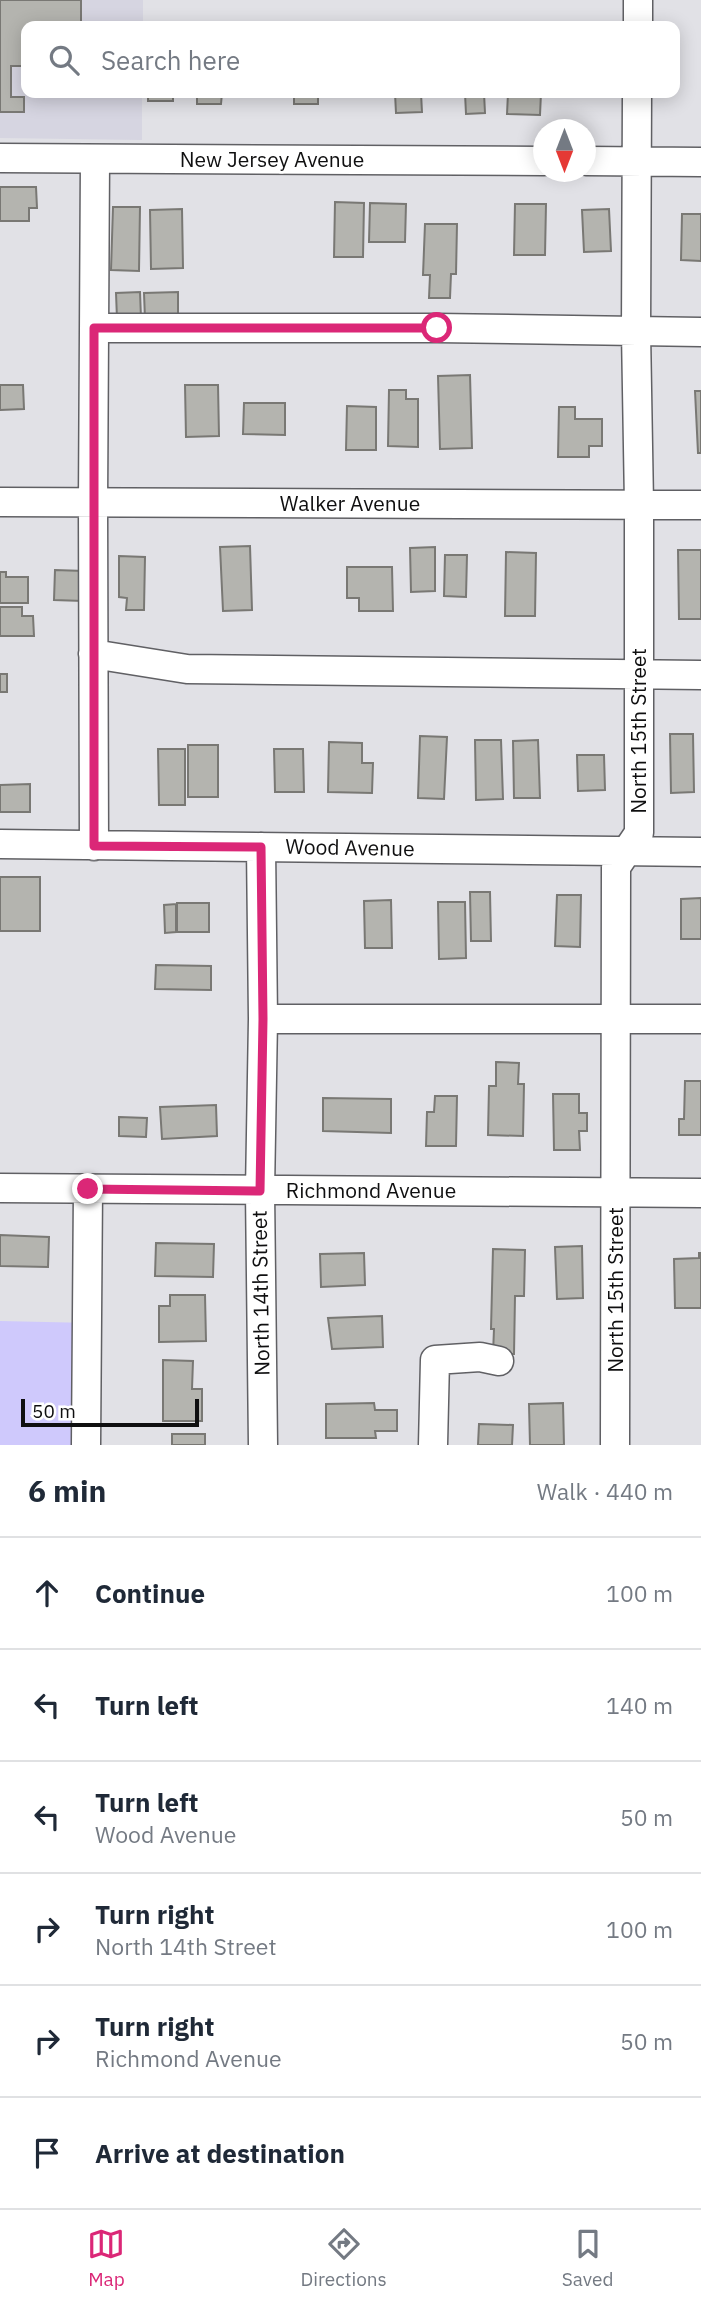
<!DOCTYPE html>
<meta charset="utf-8">
<style>
body{margin:0;font-family:"IBM Plex Sans",sans-serif;background:#f6f6f7;color:#1f2937}
.compass{position:absolute;left:533px;top:119px;width:63px;height:63px;border-radius:50%;background:#fff;box-shadow:0 4px 18px #0003;rotate:180deg}
.scale{position:absolute;left:21px;bottom:18px;width:178px;box-sizing:border-box;padding-left:7px;border:4px solid #0f0f10;border-top:0;font-size:19px;line-height:24px;white-space:nowrap;color:#0f0f10;-webkit-text-stroke:5px #fff;paint-order:stroke}
.stop{position:absolute;width:21px;height:21px;margin:-16px;border:5px solid #db2777;border-radius:50%;background:#fff}
.stop.end{background:#db2777;border-color:#fff;box-shadow:0 2px 7px #0008}
.list{margin:0;padding:0;list-style:none}
h2{display:flex;justify-content:space-between;align-items:center;height:91px;margin:0;padding:0 28px;font-size:30px}
h2 small{font-size:23px;font-weight:400;color:#747a83}
.list li{display:grid;grid-template-columns:46px 1fr auto;gap:21px;align-items:center;box-sizing:border-box;height:112px;padding:0 28px;border-top:2px solid #e0e1e3}
.list b{display:block;font-size:26px;white-space:nowrap}
.list p{margin:0;font-size:23px;white-space:nowrap;color:#747a83}
.list em{font-size:23px;font-style:normal;color:#747a83}
.icon{flex:none;width:38px;height:38px;fill:none;stroke:currentColor;stroke-width:2;stroke-linecap:round;stroke-linejoin:round}
.map{position:relative;flex:none;width:701px;height:1445px;overflow:hidden}
.search{position:absolute;background:#fff;box-shadow:0 4px 18px #0003;left:21px;right:21px;top:21px;height:77px;display:flex;align-items:center;gap:18px;box-sizing:border-box;padding:0 24px;border-radius:14px;color:#747a83;font-size:26px}
.sheet{height:763px;background:#fff}
nav{display:flex;justify-content:space-around;align-items:center;box-sizing:border-box;height:98px;border-top:2px solid #e0e1e3;background:#fff;font-size:19px;color:#747a83}
nav a{display:grid;justify-items:center;gap:4px}
nav .on{color:#db2777}
.map>svg:first-child{display:block}
.built{fill:#d6d5e1}
.green{fill:#cfc9fc}
.building{fill:#b4b4af;stroke:#797874;stroke-width:2}
.lines{fill:none;stroke-linecap:round;stroke-linejoin:round}
.minor-casing{stroke:#606064;stroke-width:31}
.minor{stroke:#fff;stroke-width:28}
.route{stroke:#db2777;stroke-width:9}
.labels{text-anchor:middle;stroke-width:5;stroke-linejoin:round;paint-order:stroke}
.street-label{font-size:21px;fill:#0f0f10;stroke:#fff}
</style>
<div class="map">
<svg width="701" height="1445" viewBox="0 0 701 1445">
<rect width="100%" height="100%" fill="#e1e1e6"/>
<path class="built" d="M0,0H143V26H26V93H142V140L0,138Z"/>
<path class="green" d="M0,1321L91,1323V1445H0Z"/>
<path class="building" d="M0,0H81V26H26V66H11V97H24V112H0Z
M148,93H173V101H148Z
M197,93H222L221,104H197Z
M294,93H318V104H294Z
M395,93H421L422,112L396,113Z
M465,93H484L485,113L466,114Z
M508,93H541L540,115L507,114Z
M0,187H36L37,208H29V221H0Z
M335,202L364,203L363,257H334Z
M370,203L406,204L405,242H369Z
M515,204H546L545,255H514Z
M113,207H140L139,271L111,270Z
M182,209L183,268L151,269L150,210Z
M609,209L611,251L584,252L582,210Z
M682,214H701V261L681,260Z
M425,224H457L456,274H451L450,298H429L430,275H423Z
M140,292L141,318L117,319L116,293Z
M178,292V319H145L144,293Z
M470,375L472,448L440,449L438,376Z
M0,385H23L24,409L0,410Z
M185,385H218L219,436L186,437Z
M389,390H406V399H418V447L388,446Z
M695,391H701V453H698Z
M244,403H285V435L243,434Z
M347,406L376,407V450H346Z
M559,407H575V419H602V446H589V457H558Z
M250,546L252,610L223,611L220,547Z
M435,547V591L411,592L410,548Z
M678,550H701V619H679Z
M506,552L536,553L535,616H505Z
M445,555H467L466,597L444,596Z
M119,556L145,557L144,610H126L127,598L119,597Z
M347,567H392L393,611H359V598H347Z
M55,570L84,571L83,601L54,600Z
M0,572H6V577H28V603H0Z
M0,607H22V616H33L34,636H0Z
M0,674H7V692H0Z
M670,734H693L694,792L671,793Z
M420,736L447,737L444,799L418,798Z
M475,740H501L503,799L476,800Z
M538,740L540,798H514L513,741Z
M329,742L362,743V763H373L372,793L328,792Z
M188,745H218V797H188Z
M158,749H185V805H159Z
M274,749H303L304,792H275Z
M577,755H604L605,790L578,791Z
M30,784V812H0V785Z
M0,877H40V931H0Z
M470,892H490L491,941H471Z
M557,895H581L580,947L555,946Z
M701,898V939H681V899Z
M391,900L392,948H365L364,901Z
M438,902H465L466,958L439,959Z
M177,903H209V932H177Z
M176,904V932L165,933L164,905Z
M156,965L211,966V990L155,989Z
M496,1062L519,1063L518,1084H524L523,1136L488,1135L489,1086H496Z
M685,1081H701V1135H679V1119H684Z
M553,1094H579V1113H587V1131H579L580,1150H554Z
M435,1096H457L456,1146H426L427,1112H434Z
M323,1098L391,1099V1133L323,1131Z
M216,1105L217,1136L162,1139L160,1107Z
M119,1117L147,1118L146,1137L119,1136Z
M0,1235L49,1237L48,1267L0,1266Z
M156,1243L214,1244L213,1277L155,1276Z
M582,1246L583,1298L557,1299L555,1247Z
M493,1249L525,1250L524,1296H515L514,1354H493L494,1329H491Z
M364,1253L365,1285L321,1287L320,1254Z
M699,1253H701V1308H675L674,1259L699,1258Z
M170,1295H205L206,1341L159,1342V1306H170Z
M382,1316L383,1347L332,1349L328,1318Z
M163,1360L193,1361L192,1389H202V1421H163Z
M374,1403L375,1410H397V1431H375L376,1438H326V1404Z
M563,1403L564,1445H530L529,1404Z
M479,1424L513,1425L512,1445H478Z
M172,1434H205V1445H172Z"/>
<g class="lines">
<g class="minor-casing">
<path id="minor" d="M638,26V0
M0,158L544,161
M586,161L701,162
M94,328H437L701,332
M0,502L701,505
M93,654L187,669L701,675
M0,844L701,852
M94,846L93,504L95,159
M261,847L263,1019L260,1191L263,1445
M263,1019H701
M0,1188L701,1193
M86,1445L88,1189
M433,1445L435,1360L480,1357L499,1361
M615,1445L616,867L639,833V504L636,332L637,93"/>
</g>
<use href="#minor" class="minor"/>
</g>
<g class="lines">
<path class="route" d="M88,1189L260,1191L263,1019L261,847L94,846V328H437"/>
</g>
<g class="labels">
<g class="street-label">
<text x="272" y="167">New Jersey Avenue</text>
<text x="350" y="511">Walker Avenue</text>
<text transform="translate(639 731) rotate(-90)" y="7">North 15th Street</text>
<text transform="translate(350 848) rotate(1)" y="7">Wood Avenue</text>
<text x="371" y="1198">Richmond Avenue</text>
<text transform="translate(616 1290) rotate(-90)" y="7">North 15th Street</text>
<text transform="translate(261 1293) rotate(-91)" y="7">North 14th Street</text>
</g>
</g>
</svg>
<svg class="compass" viewBox="-18 -18 36 36"><path d="M0-13l5 13h-10z" fill="#e53935"/><path d="M0 13l5-13h-10z" fill="#747a83"/></svg>
<div class="scale">50 m</div>
<div class="stop" style="left:437px;top:328px"></div>
<div class="stop end" style="left:88px;top:1189px"></div>
<div class="search"><svg class="icon" aria-label="search" viewBox="0 0 24 24"><circle cx="10" cy="10" r="6"/><path d="M15 15l6 6"/></svg>Search here</div>
</div>
<section class="sheet">
<h2>6 min<small>Walk · 440 m</small></h2>
<ul class="list">
<li><svg class="icon" aria-label="ahead" viewBox="0 0 24 24"><path d="M12 20V5M6 11l6-6 6 6"/></svg><div><b>Continue</b></div><em>100 m</em></li>
<li><svg class="icon" aria-label="left" viewBox="0 0 24 24"><path d="M17 20v-9H6M10 6l-5 5 5 5"/></svg><div><b>Turn left</b></div><em>140 m</em></li>
<li><svg class="icon" aria-label="left" viewBox="0 0 24 24"><path d="M17 20v-9H6M10 6l-5 5 5 5"/></svg><div><b>Turn left</b><p>Wood Avenue</p></div><em>50 m</em></li>
<li><svg class="icon" aria-label="right" viewBox="0 0 24 24"><path d="M7 20v-9h11M14 6l5 5-5 5"/></svg><div><b>Turn right</b><p>North 14th Street</p></div><em>100 m</em></li>
<li><svg class="icon" aria-label="right" viewBox="0 0 24 24"><path d="M7 20v-9h11M14 6l5 5-5 5"/></svg><div><b>Turn right</b><p>Richmond Avenue</p></div><em>50 m</em></li>
<li><svg class="icon" aria-label="arrive" viewBox="0 0 24 24"><path d="M6 21V4h12l-3 4 3 4H6"/></svg><div><b>Arrive at destination</b></div></li>
</ul>
</section>
<nav>
<a class="on"><svg class="icon" aria-label="map" viewBox="0 0 24 24"><path d="M3 6l6-2 6 2 6-2v14l-6 2-6-2-6 2zM9 4v14M15 6v14"/></svg>Map</a>
<a><svg class="icon" aria-label="directions" viewBox="0 0 24 24"><path d="M12 3l9 9-9 9-9-9zM9 14v-3h6M13 9l2 2-2 2"/></svg>Directions</a>
<a><svg class="icon" aria-label="saved" viewBox="0 0 24 24"><path d="M7 4h10v16l-5-4-5 4z"/></svg>Saved</a>
</nav>
